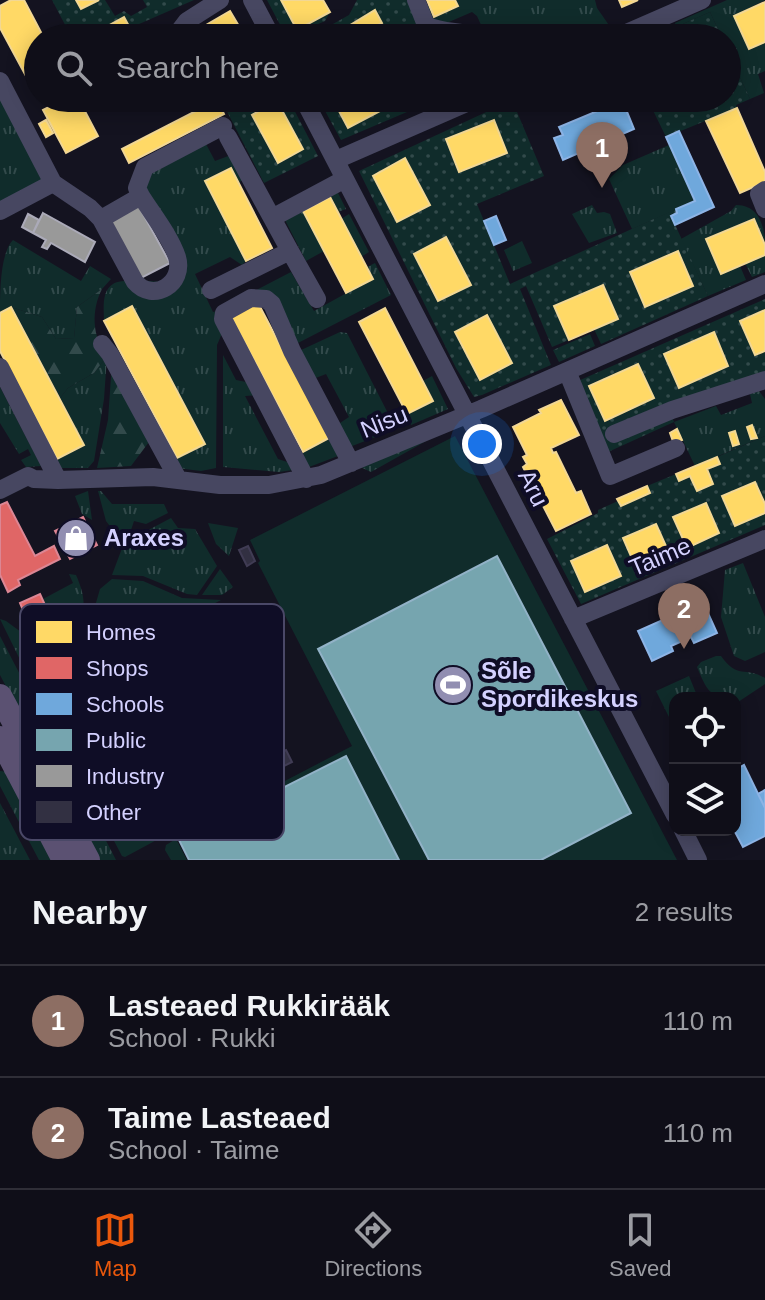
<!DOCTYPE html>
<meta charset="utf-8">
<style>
body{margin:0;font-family:Helvetica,sans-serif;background:#1d1c25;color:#f1f3f6}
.controls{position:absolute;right:24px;bottom:24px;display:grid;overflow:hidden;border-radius:16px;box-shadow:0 4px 20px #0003}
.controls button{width:72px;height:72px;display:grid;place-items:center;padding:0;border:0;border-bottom:2px solid #2f2e37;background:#0f0e18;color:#f1f3f6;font:40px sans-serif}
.you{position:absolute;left:482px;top:444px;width:28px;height:28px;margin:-20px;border:6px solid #fff;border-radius:50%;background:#1a73e8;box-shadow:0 0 0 12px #1a73e833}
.badge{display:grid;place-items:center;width:52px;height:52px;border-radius:50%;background:#ea580c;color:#fff;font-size:26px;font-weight:700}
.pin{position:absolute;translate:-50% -66px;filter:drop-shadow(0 2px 4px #0008)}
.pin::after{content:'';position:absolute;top:42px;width:28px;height:24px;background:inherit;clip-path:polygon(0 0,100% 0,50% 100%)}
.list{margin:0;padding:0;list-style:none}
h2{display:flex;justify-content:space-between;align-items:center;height:104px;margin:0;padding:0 32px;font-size:34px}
h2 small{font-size:26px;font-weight:400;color:#9b9ca2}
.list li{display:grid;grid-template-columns:52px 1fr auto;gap:24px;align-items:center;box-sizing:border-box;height:112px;padding:0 32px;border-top:2px solid #2f2e37}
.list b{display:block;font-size:30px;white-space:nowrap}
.list p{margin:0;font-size:26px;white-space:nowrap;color:#9b9ca2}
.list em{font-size:26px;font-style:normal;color:#9b9ca2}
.icon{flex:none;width:44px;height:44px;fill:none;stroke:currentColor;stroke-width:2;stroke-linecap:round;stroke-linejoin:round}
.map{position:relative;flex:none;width:765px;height:860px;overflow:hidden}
.search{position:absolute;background:#0f0e18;box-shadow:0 4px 20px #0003;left:24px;right:24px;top:24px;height:88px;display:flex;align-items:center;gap:20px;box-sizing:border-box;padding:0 28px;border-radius:44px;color:#9b9ca2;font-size:30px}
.sheet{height:328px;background:#0f0e18}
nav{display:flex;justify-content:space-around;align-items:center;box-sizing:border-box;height:112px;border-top:2px solid #2f2e37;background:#0f0e18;font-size:22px;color:#9b9ca2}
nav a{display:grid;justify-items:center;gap:4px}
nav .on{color:#ea580c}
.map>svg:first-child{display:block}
.grass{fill:url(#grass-tufts)}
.forest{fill:url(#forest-firs)}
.garden{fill:url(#garden-dots);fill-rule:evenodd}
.pitch{fill:#102c2b}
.homes{fill:#ffd966;stroke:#f2d794;stroke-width:2}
.shops{fill:#e06666;stroke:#dc8694;stroke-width:2}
.schools{fill:#6fa8dc;stroke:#8db4e6;stroke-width:2}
.public{fill:#76a5af;stroke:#92b2c7;stroke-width:2}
.industry{fill:#999;stroke:#abaab8;stroke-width:2}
.building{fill:#323042;stroke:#403c54;stroke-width:2}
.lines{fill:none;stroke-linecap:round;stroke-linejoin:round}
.minor{stroke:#474761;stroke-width:18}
.major{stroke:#5b5172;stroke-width:24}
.labels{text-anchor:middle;stroke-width:8;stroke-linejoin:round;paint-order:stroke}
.street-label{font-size:24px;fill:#d4d1ff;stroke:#0f0d26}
.poi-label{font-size:24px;font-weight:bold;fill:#d4d1ff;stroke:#0f0d26;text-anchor:start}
.key{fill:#0f0d26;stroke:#4a4867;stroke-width:2}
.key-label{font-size:22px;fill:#d4d1ff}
</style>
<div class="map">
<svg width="765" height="860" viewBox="0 0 765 860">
<defs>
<pattern id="grass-tufts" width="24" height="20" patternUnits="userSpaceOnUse" patternTransform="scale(2)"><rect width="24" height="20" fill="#102c2b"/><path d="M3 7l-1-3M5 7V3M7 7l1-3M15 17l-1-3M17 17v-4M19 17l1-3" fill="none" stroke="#324a4b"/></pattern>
<pattern id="forest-firs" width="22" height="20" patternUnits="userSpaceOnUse" patternTransform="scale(2)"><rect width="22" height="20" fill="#102c2b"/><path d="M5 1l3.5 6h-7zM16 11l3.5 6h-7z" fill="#324a4b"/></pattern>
<pattern id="garden-dots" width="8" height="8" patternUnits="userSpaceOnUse" patternTransform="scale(2)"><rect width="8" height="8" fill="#102c2b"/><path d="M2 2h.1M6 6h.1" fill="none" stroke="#324a4b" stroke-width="1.8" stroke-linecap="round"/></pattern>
</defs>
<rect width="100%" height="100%" fill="#141320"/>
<path class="grass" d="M455,0H595L597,8L613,31L598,38H487L477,16L472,12L442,25L435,24L425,8L429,5L434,17L458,7Z
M727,0H765L734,16L749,49L765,42V71L758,74L764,93L750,99L727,49V38H722L710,12L676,27L675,23Z
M0,90L47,181L0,206Z
M206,144L215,161L231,155L246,179L239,182L231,168L205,182L246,261L242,265L230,257L195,274L213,312L217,311L223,331L217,345L216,468L201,471L177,468V458L204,444L132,306L104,321C104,310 101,291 113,284C124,277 163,283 177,283L142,181L145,177Z
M669,145L695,201L632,229L609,179L623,165Z
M336,189L346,209L338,212L324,251L306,261L285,220Z
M592,205L597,213L604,212L610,214L617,233L589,243L572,214Z
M736,205C758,205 765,225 765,245L754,219L706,239L721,273L740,266L746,280L708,296L681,239L731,211Z
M349,214L369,252L361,257L341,219Z
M13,240L81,281L90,266L111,279L102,289L77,307L74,338L56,339L42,317L11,307L0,313C0,293 0,253 13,240Z
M522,241L532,263L513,271L504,250Z
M765,255V272L752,277L745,263Z
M375,263L391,295L296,344L276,302L245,296L291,272L314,311L372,279L367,267Z
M340,332L347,333L396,429L347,448L337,425L349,417L326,374L313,379L299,351Z
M223,355L236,380L251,383L258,395L245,396L278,459L290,463L293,470L279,472L223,467Z
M107,356L104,399L94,461L88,468H57V459L84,444L60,398L68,388L94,373Z
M432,376L448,409L411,425L407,414L433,401L423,381Z
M0,387L41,466L26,467L21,460L31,455L28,449L19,454L0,423Z
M759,391L765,399V436L695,466L674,422L716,406L721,415L752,403L750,394Z
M329,438L338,456L309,467L304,460L303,452Z
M428,440L371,472L358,466Z
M88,491L92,520L82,514L75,496Z
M98,491H101L112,504H164L168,513L146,524L134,521L130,533L120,539L106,521Z
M171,518L178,528L195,529L217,566L197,595L187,594L143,576L112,575L124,543L137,546L141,534Z
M208,523L238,528L229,556L216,544Z
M743,563L765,617V652L745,661L734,656L721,617L725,570Z
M220,569L233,587L222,595H202Z
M69,574L76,575C88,602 85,614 73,641L61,646C50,643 31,632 31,620L48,612L43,599L73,583Z
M112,579L143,581L182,598L221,600L113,656L100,631L87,634L100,589Z
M0,619L6,621L55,657L59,666L54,674L32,684Z
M0,636L116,860H98L0,675Z
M716,656H721C738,680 745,666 765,678V684L735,704V698C709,698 707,690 697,667L701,662Z
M689,676L698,698H675V729L656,691Z
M108,689L179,820L212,802L216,808L125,857L122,856L49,717L81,704L83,707L103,698L106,697L104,690Z
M0,771L9,772L57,860H39L0,786Z
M0,803L30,860H0Z
M176,839L187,860H171L165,850L166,845Z"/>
<path class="forest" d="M102,289C91,310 92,337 107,356L94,373L68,388L60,398L11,307L42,317L56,339L74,338L77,307Z
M112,363L152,438L131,466L97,468L108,420Z"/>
<path class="garden" d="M52,0H76L81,9L99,0H105L115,16L124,11L131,16L147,7L143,0H194L130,28L123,17L103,29L108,38H72Z
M267,0H281L330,12L325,21L287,38Z
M357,0H409L422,23L424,38H352L381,23L375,11L329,38H308L349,15Z
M710,12L722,38H708L703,28L678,38H651Z
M727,49L750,99L736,105L737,108L666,137L647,98H727Z
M220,98H288L318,156L264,183ZM276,102L278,162L252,115Z
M318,98H332L348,128L379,112L373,98H398L407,112L341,140Z
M512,100L544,176L477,204L510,284L676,209L677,213L671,216L708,296L601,344L594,329L554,306L569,340L552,347L526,286L520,289L551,365L482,395L474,397L456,368L359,171ZM405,158L430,204L397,222L373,176ZM446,237L471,285L439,301L414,254ZM678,252L693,286L645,307L630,272ZM486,315L480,379L455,332Z
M765,299V310L740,321L765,351V372L669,409L674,422L608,452L578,381ZM713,332L728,366L679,388Z
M590,334L595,346L559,362L553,350Z
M765,436V504L755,482L722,496L735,526L765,513V525L581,604L547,539L598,513V510L618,501L621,506L650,494L647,486L676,474L679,481L690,476L713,484L707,469L719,464L717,457ZM705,503L719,533L687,547L673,517ZM656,524L669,555L624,538ZM607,546L621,576L586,592L572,562Z"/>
<path class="pitch" d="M455,436L677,860H190L177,837L352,746L258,563L260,561L250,540Z"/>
<path class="homes" d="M11,0H24L44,38H38V89L34,91L0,28V6Z
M76,0H99L81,9Z
M281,0H323L330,12L297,30Z
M427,0H455L458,6L434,17Z
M619,0H638L622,7Z
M765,2V42L749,49L734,16Z
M375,10L382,23L352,38H329Z
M230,11L246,38H204L199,29Z
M124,17L130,28L108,38L102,29Z
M703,28L708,38H678Z
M67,98H78L98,136L66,153L43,110Z
M332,98H373L380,111L348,128Z
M217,100L224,114L129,163L122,149Z
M277,101L303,149L278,163L252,115Z
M737,108L765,172V182L740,193L706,121Z
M46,120L53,133L46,137L39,124Z
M494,120L507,153L459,172L446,139Z
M405,158L430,205L397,222L373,176Z
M231,168L272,248L246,261L205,181Z
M330,197L373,279L346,293L303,211Z
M754,219L765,245V255L721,274L706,239Z
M446,237L471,285L438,301L414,254Z
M678,251L693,286L645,307L630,272Z
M603,285L618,319L569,340L554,306Z
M257,301L329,438L303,452L230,315Z
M132,306L205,444L177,458L104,321Z
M11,307L84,445L57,459L0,351V313Z
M385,308L433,401L407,414L359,322Z
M765,310V351L755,355L740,321Z
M487,315L512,363L480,380L455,332Z
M714,332L728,366L679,388L664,354Z
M638,364L654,398L605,421L589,386Z
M561,400L579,435L551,448L553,453L556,452L576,493L581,491L591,514L556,531L523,467L527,464L523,457L527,455L513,427L541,413L539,410Z
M752,425L757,438L751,439L747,427Z
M677,429L682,440L674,444L670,433Z
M735,431L739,444L733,446L729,433Z
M717,457L720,464L707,469L713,484L697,491L690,476L679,481L676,474Z
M755,482L765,504V513L735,526L722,496Z
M647,486L650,493L621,506L617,499Z
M706,503L719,533L687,548L673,517Z
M656,524L670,555L637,570L623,538Z
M607,545L621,576L585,592L571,561Z"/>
<path class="shops" d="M7,502L35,556L54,546L60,559L18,580L20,585L8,592L0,575V505Z
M83,517L97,545L70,559L55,531Z
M40,594L45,605L25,615L20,603Z"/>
<path class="schools" d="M614,104L617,111L625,107L634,129L563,160L554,138L563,135L559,127Z
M679,131L714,207L675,225L671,216L677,213L676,209L695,201L666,137Z
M496,216L506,240L494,245L484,221Z
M703,602L717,633L694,643L691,637L680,642L671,646L673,651L652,661L638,631Z
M744,765L765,808V836L743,847L734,830L735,770Z
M765,790V808L758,794Z"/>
<path class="public" d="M497,556L631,813L541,860H429L318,649Z
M346,756L399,860H189L179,840Z"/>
<path class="industry" d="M137,203L170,263L141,278L109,219Z
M43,213L95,242L85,262L51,243L47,249L42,247L46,240L33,233Z
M28,214L39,220L33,233L22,227Z"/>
<path class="building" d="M248,546L255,561L247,566L239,550Z
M286,750L292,762L278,769L272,757Z"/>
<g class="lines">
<path class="minor" d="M252,0L272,38
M416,0L426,25C444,34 462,30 480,38
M174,38L187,21L220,0
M615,38L702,0
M0,81L53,183L90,208L101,219L135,282C153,303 185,284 177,257C170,236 153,215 141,196L101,219
M303,98L675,815
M98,101L105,98
M228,137L272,218
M336,160L478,98
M765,190L759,194L765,209
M141,196L137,188L145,167L223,126
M0,211L53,183
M290,251L317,299
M211,290L290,251L272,218L345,179
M102,344L110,354L178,479
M0,367L58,480
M567,371L610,476L676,448
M614,434L672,410L765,380
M306,479L223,319L224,313L251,298L266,299L272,304L292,351L351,463
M0,490L28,476L34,479L58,480L153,477L220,485H269L321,475L481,409L765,284
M573,619L765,539
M683,830L698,860"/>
<path class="major" d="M0,696L88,860
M0,738L64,860"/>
</g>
<defs>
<g id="shop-disc" transform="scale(2)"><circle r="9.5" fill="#918eb1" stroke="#0f0d26"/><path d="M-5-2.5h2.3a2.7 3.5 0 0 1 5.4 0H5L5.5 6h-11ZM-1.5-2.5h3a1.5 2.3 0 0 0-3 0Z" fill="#fff"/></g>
<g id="stadium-disc" transform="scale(2)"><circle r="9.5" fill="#918eb1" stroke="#0f0d26"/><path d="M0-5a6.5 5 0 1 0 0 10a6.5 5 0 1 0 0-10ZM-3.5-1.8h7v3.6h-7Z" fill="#fff"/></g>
</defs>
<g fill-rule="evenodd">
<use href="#shop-disc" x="76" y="538"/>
<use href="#stadium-disc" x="453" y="685"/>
</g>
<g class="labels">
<g class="street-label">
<text transform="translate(384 422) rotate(-22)" y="8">Nisu</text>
<text transform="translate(533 488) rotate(63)" y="8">Aru</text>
<text transform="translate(660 557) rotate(-23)" y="8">Taime</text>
</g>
<g class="poi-label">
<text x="104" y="546">Araxes</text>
<text x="481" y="679">Sõle<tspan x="481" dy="28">Spordikeskus</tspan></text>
</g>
</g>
<rect x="20" y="604" width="264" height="236" rx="12" class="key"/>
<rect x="36" y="621" width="36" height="22" fill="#ffd966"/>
<rect x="36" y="657" width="36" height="22" fill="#e06666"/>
<rect x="36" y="693" width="36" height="22" fill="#6fa8dc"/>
<rect x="36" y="729" width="36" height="22" fill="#76a5af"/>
<rect x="36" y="765" width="36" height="22" fill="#999"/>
<rect x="36" y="801" width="36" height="22" fill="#323042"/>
<g class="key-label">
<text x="86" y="640">Homes</text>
<text x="86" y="676">Shops</text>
<text x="86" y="712">Schools</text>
<text x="86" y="748">Public</text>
<text x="86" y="784">Industry</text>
<text x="86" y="820">Other</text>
</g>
</svg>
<div class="controls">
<button><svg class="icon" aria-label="locate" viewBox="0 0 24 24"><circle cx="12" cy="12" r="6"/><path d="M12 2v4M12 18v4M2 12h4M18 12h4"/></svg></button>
<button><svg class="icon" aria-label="layers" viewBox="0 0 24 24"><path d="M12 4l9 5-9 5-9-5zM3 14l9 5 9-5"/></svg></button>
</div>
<div class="you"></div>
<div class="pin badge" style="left:602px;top:188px;background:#8d6e63">1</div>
<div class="pin badge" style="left:684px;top:649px;background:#8d6e63">2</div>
<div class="search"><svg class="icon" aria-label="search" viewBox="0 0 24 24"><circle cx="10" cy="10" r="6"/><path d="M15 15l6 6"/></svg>Search here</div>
</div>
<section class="sheet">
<h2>Nearby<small>2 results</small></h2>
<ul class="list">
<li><span class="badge" style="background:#8d6e63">1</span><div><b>Lasteaed Rukkirääk</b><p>School · Rukki</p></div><em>110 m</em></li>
<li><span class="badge" style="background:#8d6e63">2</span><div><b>Taime Lasteaed</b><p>School · Taime</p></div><em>110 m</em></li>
</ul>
</section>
<nav>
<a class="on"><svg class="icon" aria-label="map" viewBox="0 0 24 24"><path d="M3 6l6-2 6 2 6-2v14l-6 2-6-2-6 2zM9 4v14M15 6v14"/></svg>Map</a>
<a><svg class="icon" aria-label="directions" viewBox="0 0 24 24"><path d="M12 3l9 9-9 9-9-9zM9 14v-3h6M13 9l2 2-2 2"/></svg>Directions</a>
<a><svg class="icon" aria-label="saved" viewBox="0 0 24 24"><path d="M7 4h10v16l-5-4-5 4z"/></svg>Saved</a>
</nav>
